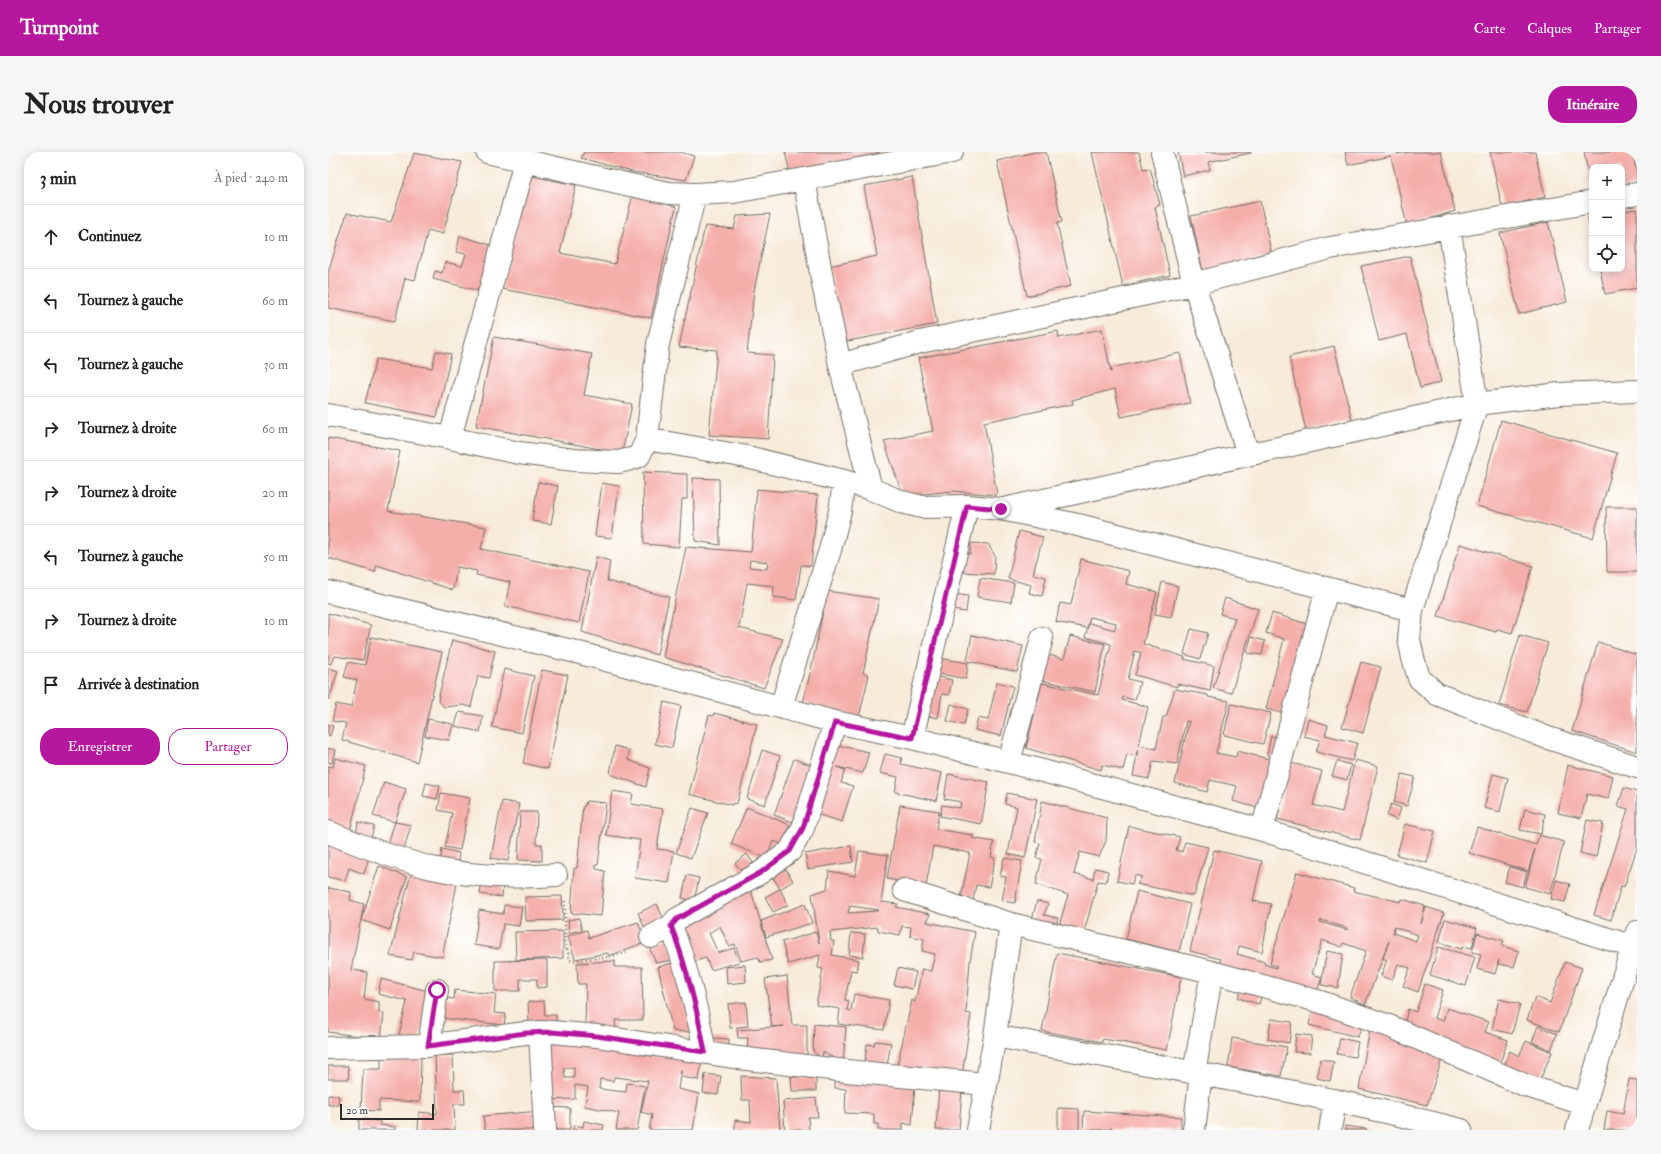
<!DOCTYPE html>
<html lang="fr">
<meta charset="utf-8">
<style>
body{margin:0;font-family:"IM FELL Double Pica",serif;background:#f6f6f6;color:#222}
.controls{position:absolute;right:12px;top:12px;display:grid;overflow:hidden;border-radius:8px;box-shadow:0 2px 10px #0003}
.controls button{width:36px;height:36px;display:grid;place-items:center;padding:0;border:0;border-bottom:1px solid #e0e0e0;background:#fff;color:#222;font:20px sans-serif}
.scale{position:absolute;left:12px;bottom:10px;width:94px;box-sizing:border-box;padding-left:4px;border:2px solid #2b2b2b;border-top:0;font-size:11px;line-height:14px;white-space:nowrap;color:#2b2b2b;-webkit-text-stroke:3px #fff;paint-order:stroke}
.stop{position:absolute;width:12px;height:12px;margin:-9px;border:3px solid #b5179e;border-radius:50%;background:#fff}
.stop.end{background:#b5179e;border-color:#fff;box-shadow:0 1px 4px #0008}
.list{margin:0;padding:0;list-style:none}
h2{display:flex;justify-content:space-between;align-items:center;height:52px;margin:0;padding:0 16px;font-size:17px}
h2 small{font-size:13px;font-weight:400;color:#767676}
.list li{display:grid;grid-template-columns:26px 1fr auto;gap:12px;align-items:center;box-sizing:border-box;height:64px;padding:0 16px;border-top:1px solid #e0e0e0}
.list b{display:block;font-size:15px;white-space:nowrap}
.list em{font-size:13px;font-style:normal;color:#767676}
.actions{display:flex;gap:8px;padding:12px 16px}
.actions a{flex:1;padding:9px 0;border:1px solid #b5179e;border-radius:16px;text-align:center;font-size:14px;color:#b5179e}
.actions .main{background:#b5179e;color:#fff}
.icon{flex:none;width:22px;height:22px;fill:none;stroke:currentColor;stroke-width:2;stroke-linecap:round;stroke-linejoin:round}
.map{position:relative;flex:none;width:1309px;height:978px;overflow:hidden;border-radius:16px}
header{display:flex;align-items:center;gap:24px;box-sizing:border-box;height:56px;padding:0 20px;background:#b5179e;color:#fff}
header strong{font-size:19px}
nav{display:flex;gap:22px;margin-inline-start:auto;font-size:14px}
.intro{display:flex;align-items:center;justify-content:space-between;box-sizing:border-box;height:96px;padding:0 24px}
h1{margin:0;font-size:28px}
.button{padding:10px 18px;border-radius:16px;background:#b5179e;color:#fff;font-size:14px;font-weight:700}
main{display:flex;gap:24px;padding:0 24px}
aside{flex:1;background:#fff;border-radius:16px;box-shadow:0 2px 10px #0003}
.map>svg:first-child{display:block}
.building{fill:#f5afaa;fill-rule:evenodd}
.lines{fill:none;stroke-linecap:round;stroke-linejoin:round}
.minor-casing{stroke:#726e68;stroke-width:24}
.path{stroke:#726e68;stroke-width:2.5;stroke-dasharray:1 3;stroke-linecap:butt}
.minor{stroke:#fff;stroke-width:22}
.route{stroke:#b5179e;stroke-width:5}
</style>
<header>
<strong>Turnpoint</strong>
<nav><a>Carte</a><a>Calques</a><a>Partager</a></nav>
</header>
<div class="intro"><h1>Nous trouver</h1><a class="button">Itinéraire</a></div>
<main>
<aside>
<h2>3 min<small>À pied · 240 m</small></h2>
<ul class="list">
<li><svg class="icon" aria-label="ahead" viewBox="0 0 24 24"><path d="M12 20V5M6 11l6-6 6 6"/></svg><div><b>Continuez</b></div><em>10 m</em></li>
<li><svg class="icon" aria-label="left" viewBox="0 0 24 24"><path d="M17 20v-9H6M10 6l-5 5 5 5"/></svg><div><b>Tournez à gauche</b></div><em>60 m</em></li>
<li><svg class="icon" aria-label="left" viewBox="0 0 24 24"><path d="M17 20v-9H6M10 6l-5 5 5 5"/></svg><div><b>Tournez à gauche</b></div><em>30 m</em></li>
<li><svg class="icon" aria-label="right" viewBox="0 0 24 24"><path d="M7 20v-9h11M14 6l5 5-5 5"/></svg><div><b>Tournez à droite</b></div><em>60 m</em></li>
<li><svg class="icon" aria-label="right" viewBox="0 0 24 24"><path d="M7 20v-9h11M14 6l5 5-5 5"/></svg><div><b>Tournez à droite</b></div><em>20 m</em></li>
<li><svg class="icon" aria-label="left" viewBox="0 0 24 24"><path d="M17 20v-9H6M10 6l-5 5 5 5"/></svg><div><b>Tournez à gauche</b></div><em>50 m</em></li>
<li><svg class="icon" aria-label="right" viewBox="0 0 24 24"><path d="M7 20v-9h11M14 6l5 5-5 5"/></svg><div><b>Tournez à droite</b></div><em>10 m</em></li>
<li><svg class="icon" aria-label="arrive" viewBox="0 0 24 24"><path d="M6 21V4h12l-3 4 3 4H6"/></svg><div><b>Arrivée à destination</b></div></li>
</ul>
<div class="actions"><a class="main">Enregistrer</a><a>Partager</a></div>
</aside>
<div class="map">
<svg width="1309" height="978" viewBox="0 0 1309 978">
<rect width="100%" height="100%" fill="#fff"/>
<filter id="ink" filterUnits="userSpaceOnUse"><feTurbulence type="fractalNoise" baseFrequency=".025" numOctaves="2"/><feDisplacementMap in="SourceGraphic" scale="8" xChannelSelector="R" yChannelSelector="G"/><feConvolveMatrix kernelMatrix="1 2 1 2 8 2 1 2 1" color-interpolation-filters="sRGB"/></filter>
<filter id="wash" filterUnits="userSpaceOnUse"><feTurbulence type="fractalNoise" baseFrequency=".012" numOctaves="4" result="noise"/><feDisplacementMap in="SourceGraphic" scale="16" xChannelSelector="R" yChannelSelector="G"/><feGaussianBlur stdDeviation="0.9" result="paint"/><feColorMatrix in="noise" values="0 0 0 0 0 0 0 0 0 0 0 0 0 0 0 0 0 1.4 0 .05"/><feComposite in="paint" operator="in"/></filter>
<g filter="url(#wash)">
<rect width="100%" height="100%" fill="#f7ebd9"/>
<g id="blocks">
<path class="building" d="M256,0H352L366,4L358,28L304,20L253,6Z
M457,0H551L552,1L462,21Z
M707,0H718L734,70L729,71L743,134L699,144L669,9Z
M764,0H811L815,17L822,16L832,53L827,55L842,123L795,134Z
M850,0H923V1L880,10L882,18L855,24Z
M1017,0H1069V2L1082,0H1113L1127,59L1079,74L1063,4L1020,13Z
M1162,0H1207L1217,45L1174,55Z
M1256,0H1304L1309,21V33L1294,37V15H1264L1263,35Z
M86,1L134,10L115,82L100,78L87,128L77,126L67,169L0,156V120L19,61L63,70Z
M199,23L248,33L232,101L287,112L305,42L348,55L323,166L174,137Z
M584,25L609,172L515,190L501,114L549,104L536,34Z
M932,49L944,104L875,120L863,64Z
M1309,57V136L1277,142L1272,117H1294V59Z
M442,62L426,139L419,201L445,203L440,287L381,283L389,198L351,195L377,74L406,77L409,64Z
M1264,65V81H1263L1260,66Z
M1220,70L1239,150L1191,162L1172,81Z
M132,84L163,93L152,139L105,127L107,119L114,121L117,110L134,114L138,102L128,100Z
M1082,104L1113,230L1092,236L1079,182L1051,189L1033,114Z
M774,177L783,220V216L852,201L862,251L793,265L787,237L744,248L745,252L656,270L669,343L625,339L575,344L556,289L605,279L590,206L730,179L731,186Z
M166,185L264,202L256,243L304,252L294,301L148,274Z
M1006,194L1024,268L978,279L961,205Z
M108,199L123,202L109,265L37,251L48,207L104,216Z
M1173,268L1289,301L1265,386L1149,354Z
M0,286L72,299L60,359L158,375L153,397L261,420L251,471L177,454L182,430L148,423L149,419L129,415L125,438L49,413L47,420L0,406Z
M315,320L359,322V347H354L351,395L316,392Z
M365,326L391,327L392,393L367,389Z
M210,330L230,334L223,372L204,369Z
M274,331L291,334L284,386L267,384Z
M429,337L490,343L483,414L473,413L468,448L445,445L446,434L419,431L411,476L455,487L436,536L335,505L358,395L423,400ZM422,408L440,410L439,417L421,415Z
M1278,355H1309V420H1279Z
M691,379L715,385L705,422L718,425L714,444L701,441L703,433L680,427Z
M643,391L660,392L667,404L666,422L633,420L635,401L642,402Z
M1132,392L1205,414L1184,481L1169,477L1168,480L1158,477L1110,464Z
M268,405L282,409L279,429L341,445L329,503L254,480Z
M753,407L801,419L798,432L829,440L815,492L857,505L856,507L886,514L882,539L849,532V535L807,523L813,501L807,499L800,527L812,530L807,548L795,545L794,548L820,555L811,593L828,597L835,565H838L847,537L880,543V545L901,549L888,601L908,605L909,599L945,608L933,657L905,649L909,634L882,628L879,640L847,631L861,569H858L849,612L825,609L821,627L805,624L810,597L808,604L799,602L795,618L774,613L773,618L698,596L714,531L770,543L783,492L757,485L761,471L787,478L788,471L762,465L759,476L728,470L732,451L743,453Z
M652,426L686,431L683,450L649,445Z
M834,430L850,434L843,465L827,462Z
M499,439L551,447L535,521L541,523L531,565L475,551L485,509Z
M626,442L640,444L638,460L624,458Z
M897,446L930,457L903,541L885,536L907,466L892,462Z
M0,461L43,473L35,508L6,504L3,512L0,511Z
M944,461L979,472L957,562L938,557L956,487L938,481Z
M863,477L880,481L872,507L856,502Z
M644,483L695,494L689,520L639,509Z
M1192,483L1220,491L1199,560L1171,553Z
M742,484L777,492L767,540L712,528L717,502L736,507Z
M43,485L114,500L89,610L14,588L18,571L4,569L8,552L23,555L29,528L16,525L20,510L37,513Z
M923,485L937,489L934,503L919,501Z
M124,488L167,499L161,526L150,524L143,555L135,553L116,555L110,548Z
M1270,490L1309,503V600L1244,579Z
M611,506L640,511L638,527L608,521Z
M1033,510L1053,515L1035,581L1014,575Z
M0,516L10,519L1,547H0Z
M176,517L206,524L194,581L164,575Z
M214,518L240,523L220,617L195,611Z
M608,524L624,528L621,543L614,542L610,566L600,564Z
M669,530L685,534L673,584L647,578L650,566L660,568Z
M336,550L353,554L344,596L327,592Z
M623,552L640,557L636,573L619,569Z
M903,552L943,561L935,592L896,583Z
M131,560L155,564L152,580L127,574Z
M386,561L429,572L409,652L405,651L404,653L361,642L381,563L385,564Z
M100,567L125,572L121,588L97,584Z
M980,567L1000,573L997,583L1029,591L1024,609L988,600L992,588L976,584Z
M0,572L5,574L2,584L0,583Z
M943,584L955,587L951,606L939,603Z
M508,593L541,600L535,621L509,615L517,618L513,631L525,634L514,670L489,662Z
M287,594L301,598L300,608L322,616L318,635L282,622Z
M0,596L7,598L4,611L0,610Z
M434,598L452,604L437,653L419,647Z
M557,602L574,606L573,612L614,621L608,649L567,640L570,625L552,621Z
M7,606L38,614L22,679L0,674V614L5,615Z
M466,607L486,614L465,670L446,663Z
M1027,608L1050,614L1032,688L949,667L963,611L994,619L985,653L1014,660Z
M1009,609L1023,613L1019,628L1004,624Z
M1240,613L1285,624L1280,647L1259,642L1253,666L1230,661Z
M620,622L661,630L653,672L612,664L614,653L632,656L633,650L616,647Z
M1074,622L1087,625L1079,654L1066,650Z
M1165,622L1180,626L1172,660L1156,656Z
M56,630L78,637L67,670L83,673L74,704L58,698L67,670L45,664Z
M98,631L112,634L109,647L95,644Z
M1296,636L1309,640V696L1296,735L1293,734L1283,768L1266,763L1300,657L1290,654Z
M284,639L305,642L303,652L335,657L329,697L346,699L341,731L307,726L312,688L278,683Z
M113,641L142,646L132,698L117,695L124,661L110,658Z
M679,641L709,647L697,706L680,702L689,655L677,652Z
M174,649L191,652L180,709L163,706Z
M258,649L278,651L270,713H268V717L277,719L273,764L243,761L246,716H249L255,654H257Z
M714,649L779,666L778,689L771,705L752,700L746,722L765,727L767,716L780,719L778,730L770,729L755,784L730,777L740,743L708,732L714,707L708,706L712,691L707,690Z
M1063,652L1073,656L1069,668L1059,664Z
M572,653L611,659L608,677L645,683L644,686L666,690L663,705L667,706L661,735L648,733L644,753L632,751L642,701L605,694L598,734L559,727Z
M419,655L462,673L454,692L445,689L438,706L403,692Z
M364,656L380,661L363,706L348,701Z
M1197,657L1217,662L1213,682L1192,678Z
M192,660H209L208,692H214V709L190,708Z
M1259,668L1275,671L1268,705L1252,701Z
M30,670L46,674L43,687L28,683Z
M1077,672L1107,679L1099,711L1069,703Z
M801,674L852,685L848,698L854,700L857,690L880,695L866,744L809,732L814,725L807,723L804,732L789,729Z
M1149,675L1208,693L1211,683L1236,690L1222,742L1197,735L1201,720H1202H1201L1207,697L1200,719L1141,701Z
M0,687L41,705L36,722L21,716L17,729L0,725Z
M523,694L525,710L480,717L477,702Z
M114,697L131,701L129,715L112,712Z
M886,698L934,709L925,749L943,752L934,800L911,794L909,802L937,810L936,812L948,816L949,814L942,812L969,720L1026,736L1025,739L1073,750L1074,747L1097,754L1093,772L1098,755L1116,761L1090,840L1075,834L1082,816L1070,812L1064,828L1053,824L1059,808L1055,806L1061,789L1037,853L1022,845L1038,799L1015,791L1014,795L994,788L984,822L994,825L999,799L1015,802L1010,836L993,833L994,825L988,843L891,816L893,807L862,799ZM993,768L1019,776V778L992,770ZM1066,775L1090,783L1088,789L1065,781Z
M531,699L560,703L553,750L570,752L568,755L602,762L599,770L647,780L642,809L638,861L643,862L634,925L568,918L584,848L587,850L594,817L603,819L607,802L594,799L596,787L582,784L583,775L574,774L572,783L550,779V775L502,780L503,789H506L504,803L531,808L529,819L523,818L517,848L521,849L519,858L523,859L526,842L561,848L556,878L510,872L512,857L488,853L495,817L490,816L492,803L460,812L454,790L488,780L491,791L484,742L499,737L501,719L527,724ZM522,754L551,758L549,759L520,761Z
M419,702L425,711L414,720L407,711Z
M676,706L694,709L687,751L674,749L678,725L672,724Z
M51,714L79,725L62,778L33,768Z
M456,714L465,729L452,737L443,722Z
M1182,715L1199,720L1195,735L1177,730Z
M83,721L130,727L114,805L86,800L84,808L62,804Z
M359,723L371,726L366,749L354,746Z
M1228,728L1242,732L1237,750L1223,747Z
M154,730L175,733L174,745L152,742Z
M422,735L444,808L432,810L430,805L413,809L407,792L401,794L392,774L381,781L390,801L406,796L411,810L383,818L378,806L364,810L349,772Z
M0,736L23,740L22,748L36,752L23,818L39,820L36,847L51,850V861H56L53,887L0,880Z
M452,737L460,753L445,760L437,745Z
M809,739L862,752L851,800L798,787Z
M234,744L235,768L198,769L197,745Z
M709,749L720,752L716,763L730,766L727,776L704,767Z
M329,752L338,772L319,781L310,761Z
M477,752L484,771L438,785L433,769Z
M176,753L194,755L191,774L175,772L171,797L146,793L151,758L175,762Z
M251,766L254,778L241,781L240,768Z
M1117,767L1149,776L1144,796L1135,794L1134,797L1111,790Z
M310,770L318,790L281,804L280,801L247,807L240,784L259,778L261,786Z
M235,779V806L188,808L187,780Z
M523,781L537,782L535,805L521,803Z
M1149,781L1176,789L1174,794L1191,799L1186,815L1170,812L1171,808L1167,822L1149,817L1153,802L1144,800Z
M340,786L346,808L328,811L321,795Z
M1110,795L1147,805L1138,834L1102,823Z
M729,801L853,825L839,898L775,887L774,890L714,879Z
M219,808V835L209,836V827H192V839H167V809Z
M287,809V815H314L315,868H287L288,877L257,874L258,832H250L249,811Z
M348,810L363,880L345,879L330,815Z
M1237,810L1254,816L1231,880L1199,868L1207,845L1222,851Z
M417,813L418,830L399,832L398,815Z
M570,816L588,820L584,837L566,833Z
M459,824L464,873H479V906L419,905L420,886H410L409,878L456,874L444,875L437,827Z
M53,827L104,840L90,891L70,887L79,849L50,842Z
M1097,832L1115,838L1106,866L1115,869L1119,856L1161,870L1157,880L1180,888L1171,913L1076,873L1080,857L1088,860Z
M914,835L934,841L931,852L910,846Z
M127,838L168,842L166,861L178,862L176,873L113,866L115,846L126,847Z
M1171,847L1192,852L1184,882L1164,877Z
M216,849L217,863H228V874L213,869L201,870L200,850Z
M418,850L420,874L402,876L400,852Z
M985,856L1035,868L1030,885L981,873Z
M943,867L964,870L961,891L940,887Z
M486,872L518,875L515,911L495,900L494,907L485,899Z
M1210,874L1229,882L1223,898L1204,890Z
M1042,877L1115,904L1099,953L1031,937Z
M968,882L984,884L982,901L966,900Z
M386,886L401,887V894H387Z
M904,886L959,895L953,924L900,915Z
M1012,886L1030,890L1027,905L1009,902Z
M216,889L284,895L316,903L374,909L371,928L353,925V918L350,937L371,942L365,978H321L324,963L313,960L320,929L286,925L285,929L272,927L271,937L298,940L299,931L317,934L309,978H288L291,961L257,954L260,935L247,933V947L219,948ZM246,915V926H237L236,916Z
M547,889L563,891L558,919L540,917L541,910L537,909L539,892L546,893Z
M1198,889L1224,900L1211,930L1176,915L1182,899L1191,904Z
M53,903L93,904L92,950L51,948V959L33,958L35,917H53Z
M107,903H125L126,938H136L137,952H126L127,978H90L91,960L109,962Z
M993,907L1006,910L1002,929L989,926Z
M0,914H20L21,927H0Z
M377,922L393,924L390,943L375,941Z
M413,924L448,926L452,978H407V968L423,970L422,948H414Z
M488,924V939H464L463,925Z
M507,926L587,934L584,973L575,971V978H550V972H546V962L517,961L518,937L507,936Z
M1301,927L1309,928V978H1276L1279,959L1295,962Z
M611,933L634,936L631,978H608Z
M0,943L11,944L10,953H0Z
M488,946L490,965H480L481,978H457L455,949Z
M220,955L242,956V978H220Z
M730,956L751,957V978H730Z
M212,959L214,978H157L155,964Z
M756,959L853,965V978H791L782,976V978H755Z
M31,967L52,969V973L67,975V978H31Z
M256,969L276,973L275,978H245L246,973L255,975Z
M1017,974L1039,977V978H1017Z"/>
</g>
</g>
<g filter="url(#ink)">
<use href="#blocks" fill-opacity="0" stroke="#726e68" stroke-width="1"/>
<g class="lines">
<g class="minor-casing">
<path id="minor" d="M159,0L302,33L341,41L367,42
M834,0L866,132L920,302
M476,27L495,132L512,213
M1294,44L1309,42
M1121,74L1149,252L1084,458L1081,487L1085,506L1091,526L1109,542L1217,585L1309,615
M0,263L122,286L191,301L247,308L290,310L303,307L311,304L319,287L330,192L367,42L406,40L624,0
M122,286L197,9
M319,287L419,305L516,329L543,337L574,350L594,355L639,354
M543,337L512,213L592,190L866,132L1002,96L1264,50
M680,356L1149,252L1231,242L1309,239
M0,440L244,499L507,570L584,586L681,610L934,678L1309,796
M453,555L502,398L512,359L516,329
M584,586L639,354L673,357L750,373L1084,458
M681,610L714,486
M934,678L999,437
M0,680C34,694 68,707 104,716C144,725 187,726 228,723
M576,738L683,772L884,820L993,850L1061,874L1199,934L1256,952
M323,785L343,774
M212,880L217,978
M667,884C823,913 980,939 1133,978
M101,894L109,838
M0,896L97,894L198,881L224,880L269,884L411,906L519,919L658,932
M377,900C369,857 359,815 343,774L349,767L432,721L462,699L475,676L507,570
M866,921L884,820
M650,978L667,884L683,772
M866,978L873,922
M1002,978L1007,948
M1249,978L1309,780"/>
</g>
<path class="path" d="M237,749V789L242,808L246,809C264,806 283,806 300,800"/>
<use href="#minor" class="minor"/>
</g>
</g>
<g class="lines" filter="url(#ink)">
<path class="route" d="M109,838L100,894L198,881L224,880L269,884L377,900C369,857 359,815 343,774L349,767L432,721L462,699L475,676L507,570L584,586L639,354L673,357"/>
</g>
</svg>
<div class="controls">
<button>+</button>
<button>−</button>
<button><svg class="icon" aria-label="locate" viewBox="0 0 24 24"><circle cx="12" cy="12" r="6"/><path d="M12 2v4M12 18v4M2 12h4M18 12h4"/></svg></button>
</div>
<div class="scale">20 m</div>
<div class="stop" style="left:109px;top:838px"></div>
<div class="stop end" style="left:673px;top:357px"></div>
</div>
</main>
